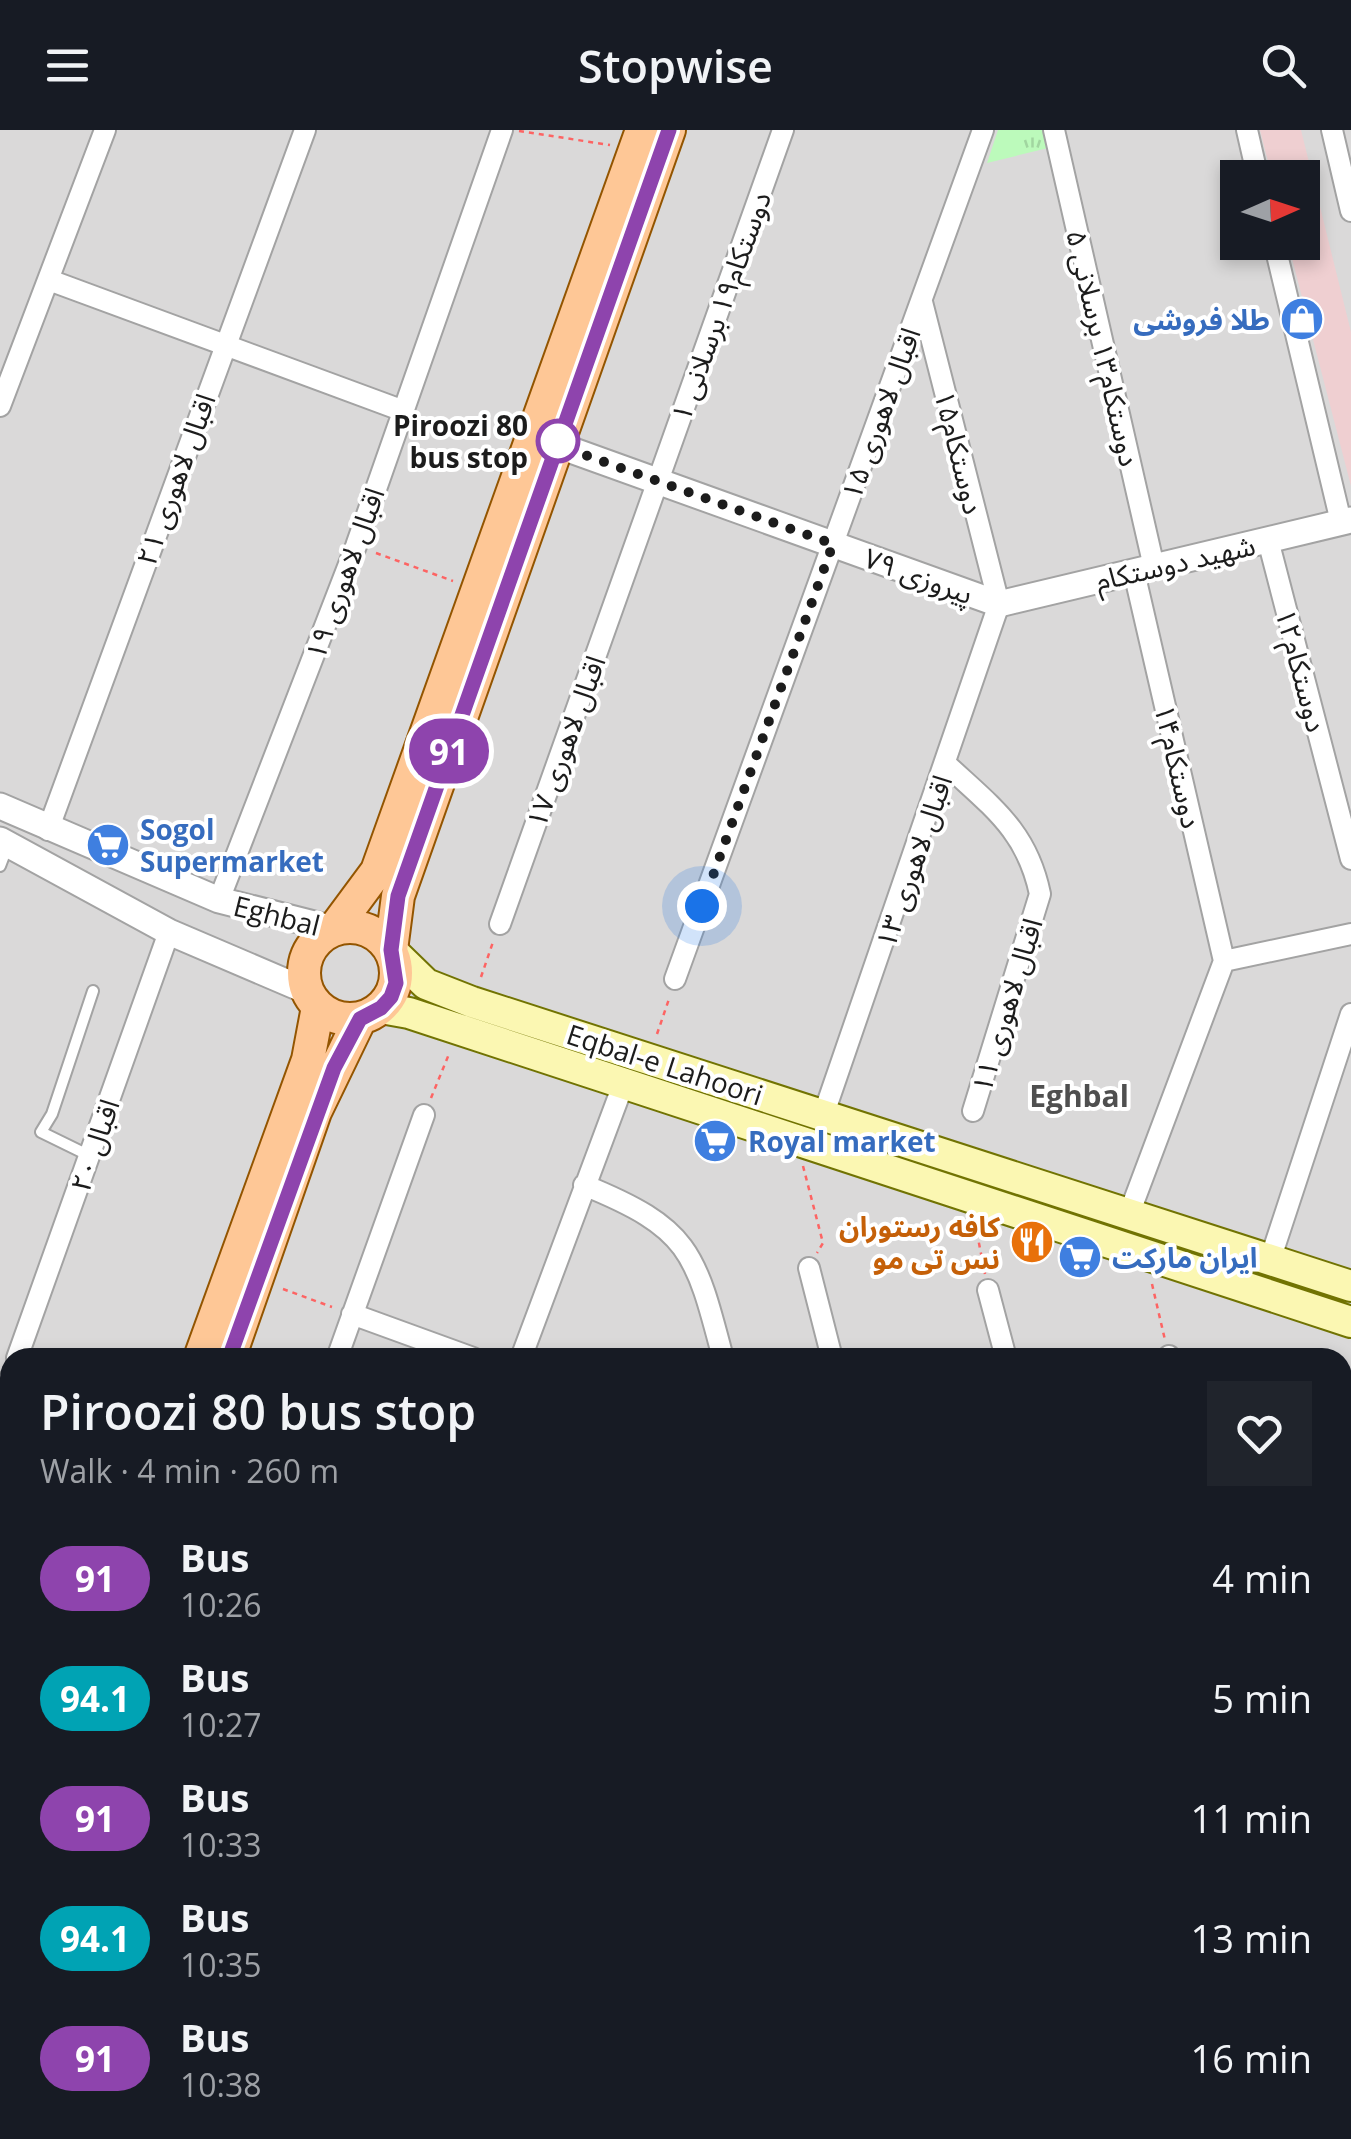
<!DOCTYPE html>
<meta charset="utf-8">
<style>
body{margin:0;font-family:"Open Sans","Noto Sans Arabic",sans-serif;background:#20242c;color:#f1f3f6;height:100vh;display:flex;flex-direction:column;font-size:38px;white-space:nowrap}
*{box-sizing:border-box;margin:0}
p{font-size:32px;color:#9ea1a6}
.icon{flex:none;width:55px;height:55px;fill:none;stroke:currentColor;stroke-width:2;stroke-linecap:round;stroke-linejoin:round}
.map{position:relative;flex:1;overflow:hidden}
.drawer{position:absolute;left:0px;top:1218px;width:1352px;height:792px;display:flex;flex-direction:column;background:#171b24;border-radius:30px 30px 0 0;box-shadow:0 5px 15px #0003}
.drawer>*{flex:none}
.badge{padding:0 20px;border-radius:32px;font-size:35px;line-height:65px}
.needle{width:65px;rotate:87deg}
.controls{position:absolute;left:1220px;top:30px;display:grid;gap:20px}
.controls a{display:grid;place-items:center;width:100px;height:100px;border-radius:0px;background:#171b24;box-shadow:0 5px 15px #0003;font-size:50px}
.you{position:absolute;width:50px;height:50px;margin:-25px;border:8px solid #fff;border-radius:50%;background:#1a73e8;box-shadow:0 0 0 15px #1a73e833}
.map>.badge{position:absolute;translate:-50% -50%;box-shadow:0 0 0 5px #fff}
.round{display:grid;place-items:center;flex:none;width:105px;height:105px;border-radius:0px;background:#20242c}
.head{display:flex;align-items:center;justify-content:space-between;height:170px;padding:0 40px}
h1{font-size:48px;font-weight:600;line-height:75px}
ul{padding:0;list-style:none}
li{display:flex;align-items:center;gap:30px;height:120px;padding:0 40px}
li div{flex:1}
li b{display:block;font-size:38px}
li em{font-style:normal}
li .badge{min-width:110px;font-weight:700;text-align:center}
header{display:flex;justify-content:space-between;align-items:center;height:130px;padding:0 40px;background:#171b24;font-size:45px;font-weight:600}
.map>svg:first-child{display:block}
</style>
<header><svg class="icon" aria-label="menu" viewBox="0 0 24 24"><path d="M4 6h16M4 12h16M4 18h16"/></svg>Stopwise<svg class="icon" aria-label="search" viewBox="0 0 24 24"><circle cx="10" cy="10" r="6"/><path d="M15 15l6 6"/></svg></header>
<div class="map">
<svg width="1351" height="2009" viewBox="0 0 1351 2009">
<defs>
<pattern id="park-tufts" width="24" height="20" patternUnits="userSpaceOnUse" patternTransform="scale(2.5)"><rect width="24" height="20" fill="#bcfabb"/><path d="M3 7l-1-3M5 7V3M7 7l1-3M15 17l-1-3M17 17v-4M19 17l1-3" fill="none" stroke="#a1d6a0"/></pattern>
</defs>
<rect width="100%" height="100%" fill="#eee8e1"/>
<path fill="#dad9d9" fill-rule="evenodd" d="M 0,0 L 1351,0 L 1351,2009 L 0,2009 ZM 1238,48 L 1302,48 L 1302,112 L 1238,112 ZM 10,1228 L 1342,1228 L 1342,2000 L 10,2000 Z"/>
<path fill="#efcfd1" d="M 1260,0 L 1301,0 L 1351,202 L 1351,356 L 1288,113 L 1302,112 L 1302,48 L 1272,47 Z"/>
<path fill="url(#park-tufts)" d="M 998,0 L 1044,0 L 1048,18 L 987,33 Z"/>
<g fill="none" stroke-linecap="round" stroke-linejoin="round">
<g stroke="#a3a3a3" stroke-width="14">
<path id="service" d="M 0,736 L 8,715
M 88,1025 L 41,1002 L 52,984 L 93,861"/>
</g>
<g stroke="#a3a3a3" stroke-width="24">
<path id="minor" d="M 1054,0 L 1154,437
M 1247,0 L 1258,48
M 1332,0 L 1351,81
M 1274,112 L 1341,392
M 49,150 L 401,280
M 0,276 L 105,0
M 1268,410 L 1351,729
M 1134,442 L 1224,831
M 947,635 C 992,677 1027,701 1040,764 L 973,981
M 48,700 L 305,0
M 219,770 L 356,416 L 502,0
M 500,794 L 783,0
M 1224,831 L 1351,804
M 675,849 L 983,0
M 823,986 L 999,474 L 922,172
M 584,1055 C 689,1098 695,1120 723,1228
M 1129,1084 L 1224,831
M 1270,1130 L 1351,884
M 809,1138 L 832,1228
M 988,1160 L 1006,1228
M 352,1184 L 473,1228
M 1169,1226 L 1170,1228
M 17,1228 L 169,802
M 337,1228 L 424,985
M 521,1228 L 623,955
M 0,1276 L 10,1248
M 1342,1396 L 1351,1370
M 1342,1457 L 1351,1460
M 0,1582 L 10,1585
M 1342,1781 L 1351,1783
M 1342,1930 L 1351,1905
M 753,2000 L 781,2009
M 1028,2000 L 1030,2009
M 1200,2000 L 1202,2009
M 214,2009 L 218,2000
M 424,2009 L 427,2000
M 633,2009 L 636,2000
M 1316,2009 L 1319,2000"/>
</g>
<g stroke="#a3a3a3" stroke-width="29">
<path id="tertiary" d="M 557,315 L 999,474 L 1351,390
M 0,676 L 219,770 L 334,799
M 0,710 L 169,802 L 307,861"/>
</g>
<g stroke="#717302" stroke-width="34">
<path id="secondary" d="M 391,820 L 426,854 L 472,872 L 1351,1156
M 381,878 L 409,883 L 1351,1192"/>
</g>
<g stroke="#935500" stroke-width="36">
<path id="primary" d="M304 843a46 46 0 1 1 92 0a46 46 0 1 1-92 0Z
M 334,799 L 377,741 L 642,0
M 391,820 L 398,766 L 669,0
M 200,1228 L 308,930 L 318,877
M 229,1228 L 315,982 L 360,889
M 0,1787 L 10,1759
M 0,1947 L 10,1953
M 39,2000 L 44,2009"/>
</g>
<path stroke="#fd6463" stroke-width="2.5" stroke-dasharray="5 5" stroke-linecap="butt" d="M 519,1 L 610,15
M 376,423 L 453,451
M 481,847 L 493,812
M 657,904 L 669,869
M 431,968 L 449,924
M 803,1036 L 823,1113 L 817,1123
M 975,1093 L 985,1144
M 1152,1154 L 1165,1210
M 283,1159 L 332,1177
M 0,1897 L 10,1899"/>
<use href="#service" stroke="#fff" stroke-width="10"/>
<use href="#minor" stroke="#fff" stroke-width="20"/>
<use href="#tertiary" stroke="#fff" stroke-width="25"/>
<use href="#secondary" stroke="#fbf7b2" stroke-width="30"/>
<use href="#primary" stroke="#fec796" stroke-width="32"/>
</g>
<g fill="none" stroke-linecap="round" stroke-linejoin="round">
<g stroke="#fff" stroke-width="22">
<path id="line" d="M 229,1228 L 334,938 L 360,889 L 381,878 L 391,867 L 396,853 L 391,820 L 398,766 L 669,0"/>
</g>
<use href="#line" stroke="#8e44ad" stroke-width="15"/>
<path stroke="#1c1c1c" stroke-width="10" stroke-dasharray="0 18" d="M 558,311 L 557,315 L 833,414 L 702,776"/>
</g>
<defs>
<g id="shop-disc" transform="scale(2.25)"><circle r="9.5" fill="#3f7fe0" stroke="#fff"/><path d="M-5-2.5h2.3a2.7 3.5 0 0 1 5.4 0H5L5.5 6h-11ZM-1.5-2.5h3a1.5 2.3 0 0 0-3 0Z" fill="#fff"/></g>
<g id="supermarket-disc" transform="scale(2.25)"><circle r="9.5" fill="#3f7fe0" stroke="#fff"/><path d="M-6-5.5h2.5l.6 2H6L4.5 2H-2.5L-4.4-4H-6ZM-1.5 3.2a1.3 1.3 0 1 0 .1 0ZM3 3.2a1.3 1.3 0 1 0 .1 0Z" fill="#fff"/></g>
<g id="restaurant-disc" transform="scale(2.25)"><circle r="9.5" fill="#e8710a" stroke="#fff"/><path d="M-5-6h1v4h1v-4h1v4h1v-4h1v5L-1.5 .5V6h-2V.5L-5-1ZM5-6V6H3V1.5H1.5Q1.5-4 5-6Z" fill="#fff"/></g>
</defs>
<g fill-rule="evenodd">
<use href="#shop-disc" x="1302" y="189"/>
<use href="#supermarket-disc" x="108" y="715"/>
<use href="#supermarket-disc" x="715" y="1011"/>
<use href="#restaurant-disc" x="1032" y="1112"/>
<use href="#supermarket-disc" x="1080" y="1127"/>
</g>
<circle fill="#fff" stroke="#8e44ad" stroke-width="5" cx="558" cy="311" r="20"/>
<g text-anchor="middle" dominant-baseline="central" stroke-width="8" stroke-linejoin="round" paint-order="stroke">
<g font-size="28" fill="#1c1c1c" stroke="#fff">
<text transform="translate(720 176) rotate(-70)">دوستکام۱۹ برسلانی ۱</text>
<text transform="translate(1104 218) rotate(77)">دوستکام۱۳ برسلانی ۵</text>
<text transform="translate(880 283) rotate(-70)">اقبال لاهوری ۱۵</text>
<text transform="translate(960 322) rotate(76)">دوستکام۱۵</text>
<text transform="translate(175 349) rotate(-70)">اقبال لاهوری ۲۱</text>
<text transform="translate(1175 432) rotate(-13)">شهید دوستکام</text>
<text transform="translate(344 443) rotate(-70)">اقبال لاهوری ۱۹</text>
<text transform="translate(919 445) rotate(20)">پیروزی ۷۹</text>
<text transform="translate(1302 540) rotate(75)">دوستکام۱۲</text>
<text transform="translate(565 611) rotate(-70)">اقبال لاهوری ۱۷</text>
<text transform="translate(1179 636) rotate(77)">دوستکام۱۴</text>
<text transform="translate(913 731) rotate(-71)">اقبال لاهوری ۱۳</text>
<text transform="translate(277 785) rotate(14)">Eghbal</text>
<text transform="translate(1006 875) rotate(-73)">اقبال لاهوری ۱۱</text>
<text transform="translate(665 934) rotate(18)">Eqbal-e Lahoori</text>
<text transform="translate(94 1015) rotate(-71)">اقبال ۲۰</text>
</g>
<g font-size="28" font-weight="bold" fill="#366cbe" stroke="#fff" text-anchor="start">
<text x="1270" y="189" text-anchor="end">طلا فروشی</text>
<text x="140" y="699">Sogol<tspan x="140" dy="32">Supermarket</tspan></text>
<text x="748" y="1011">Royal market</text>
<text x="1112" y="1127">ایران مارکت</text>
</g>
<g font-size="28" font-weight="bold" fill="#1c1c1c" stroke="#fff" text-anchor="end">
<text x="528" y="295">Piroozi 80<tspan x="528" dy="32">bus stop</tspan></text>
</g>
<g font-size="28" font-weight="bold" fill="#c56008" stroke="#fff" text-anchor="end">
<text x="1000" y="1096">كافه رستوران<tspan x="1000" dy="32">نس تى مو</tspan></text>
</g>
<g font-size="30" font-weight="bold" fill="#4f4f4f" stroke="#fff">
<text x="1079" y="965">Eghbal</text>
</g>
</g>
</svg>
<div class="controls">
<a><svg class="needle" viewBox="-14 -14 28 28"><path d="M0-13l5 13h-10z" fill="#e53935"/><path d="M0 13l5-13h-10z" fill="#9ea1a6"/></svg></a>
</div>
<div class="you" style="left:702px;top:776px"></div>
<b class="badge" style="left:449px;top:621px;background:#8e44ad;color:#fff">91</b>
<section class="drawer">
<div class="head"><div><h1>Piroozi 80 bus stop</h1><p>Walk · 4 min · 260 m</p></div><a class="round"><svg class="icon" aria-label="heart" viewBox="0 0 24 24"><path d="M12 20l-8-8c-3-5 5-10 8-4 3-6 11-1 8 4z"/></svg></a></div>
<ul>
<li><span class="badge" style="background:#8e44ad;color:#fff">91</span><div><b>Bus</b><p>10:26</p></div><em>4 min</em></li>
<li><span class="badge" style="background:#00a3b4;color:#fff">94.1</span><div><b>Bus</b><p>10:27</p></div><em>5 min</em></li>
<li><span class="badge" style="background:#8e44ad;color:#fff">91</span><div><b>Bus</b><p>10:33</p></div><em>11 min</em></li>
<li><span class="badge" style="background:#00a3b4;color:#fff">94.1</span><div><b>Bus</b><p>10:35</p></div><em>13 min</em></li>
<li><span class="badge" style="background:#8e44ad;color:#fff">91</span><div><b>Bus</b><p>10:38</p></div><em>16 min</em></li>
</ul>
</section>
</div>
